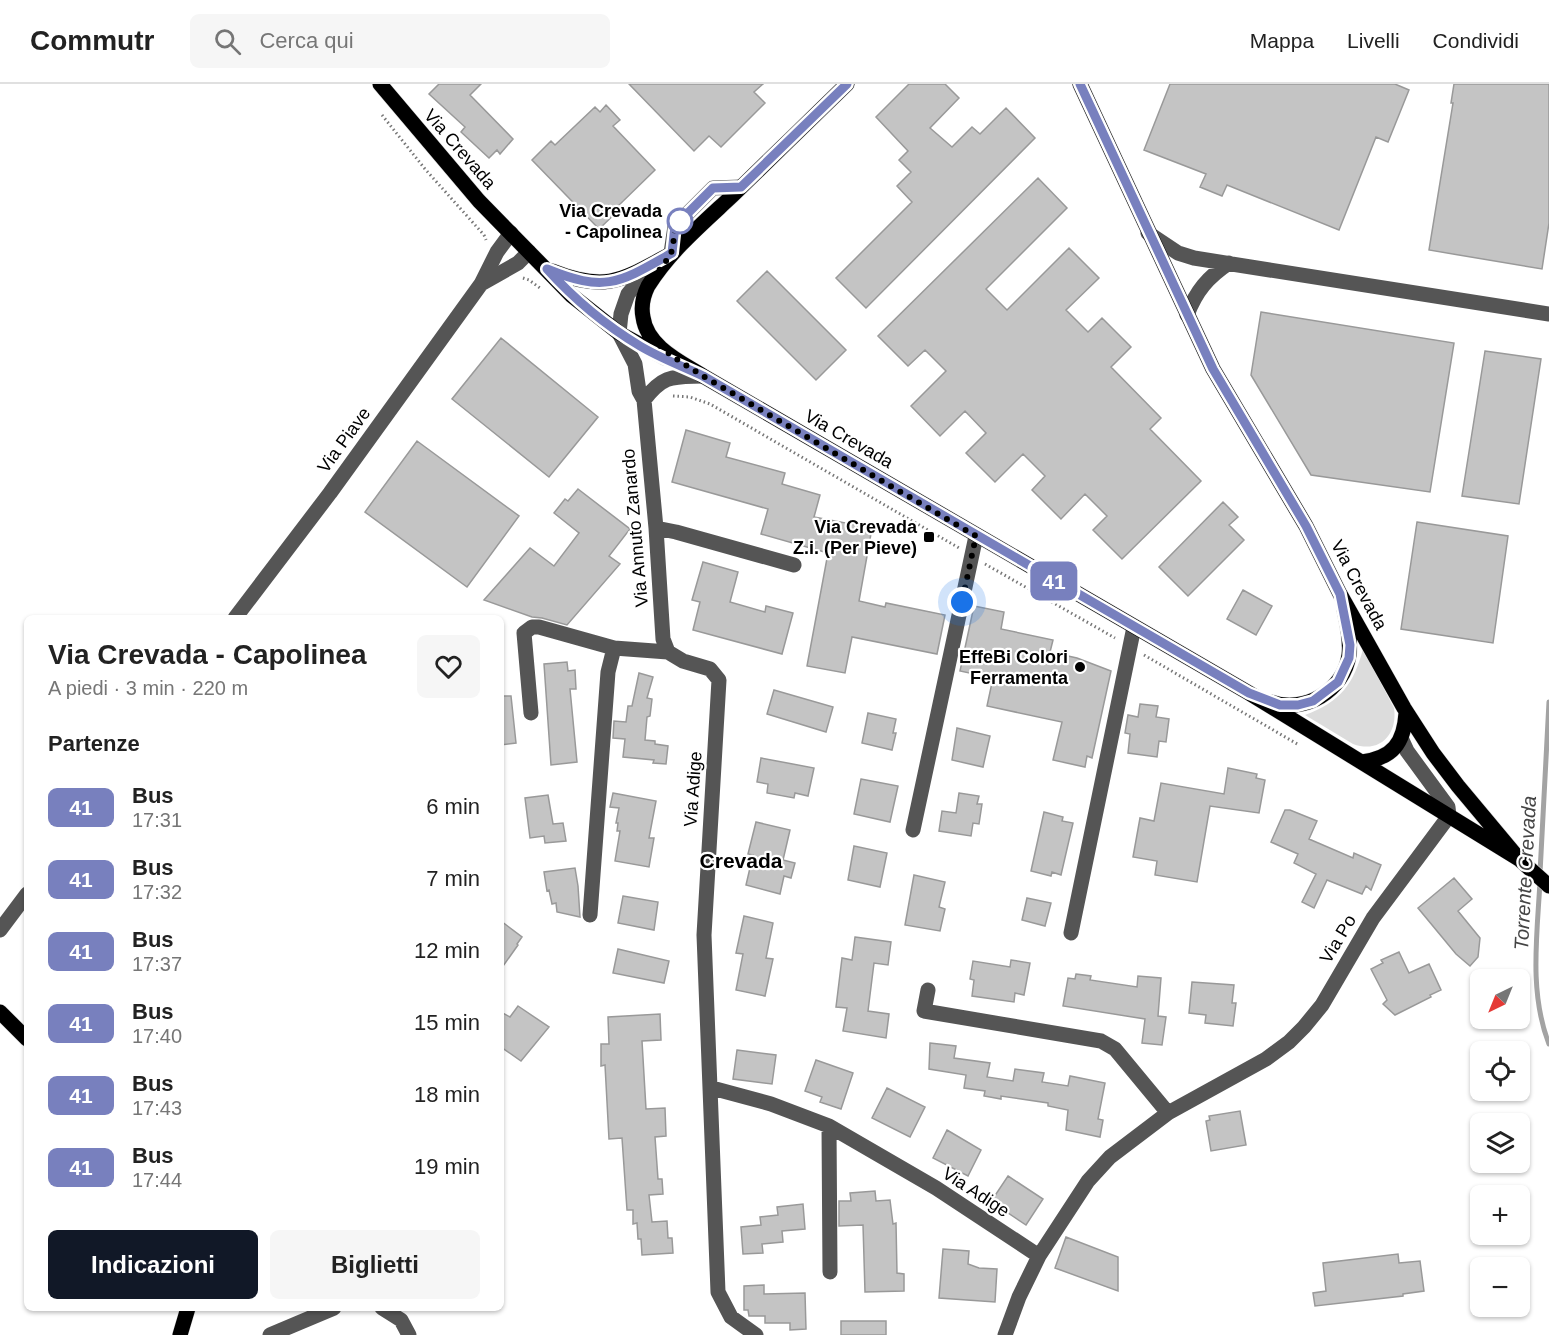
<!DOCTYPE html>
<html lang="it">
<meta charset="utf-8">
<style>
body{margin:0;font-family:Helvetica,sans-serif;background:#f6f6f6;color:#222;height:100vh;display:flex;flex-direction:column;font-size:22px;white-space:nowrap}
*{box-sizing:border-box;margin:0}
p{font-size:20px;color:#767676}
.icon{flex:none;width:33px;height:33px;fill:none;stroke:currentColor;stroke-width:2;stroke-linecap:round;stroke-linejoin:round}
.map{position:relative;flex:1;overflow:hidden}
.panel{position:absolute;left:24px;top:531px;width:480px;height:696px;display:flex;flex-direction:column;background:#fff;border-radius:9px;box-shadow:0 2px 4px #0004}
.panel>*{flex:none}
.badge{padding:0 12px;border-radius:9px;font-size:21px;line-height:39px}
.needle{width:39px;rotate:223deg}
.tools{position:absolute;left:1470px;top:885px;display:grid;gap:12px}
.tools a{display:grid;place-items:center;width:60px;height:60px;border-radius:9px;background:#fff;box-shadow:0 2px 4px #0004;font-size:30px}
.you{position:absolute;width:30px;height:30px;margin:-15px;border:4px solid #fff;border-radius:50%;background:#1a73e8;box-shadow:0 0 0 9px #1a73e833}
.map>.badge{position:absolute;translate:-50% -50%;box-shadow:0 0 0 3px #fff}
h2{padding:0 24px;font-size:22px;line-height:54px}
.round{display:grid;place-items:center;flex:none;width:63px;height:63px;border-radius:9px;background:#f6f6f6}
.summary{display:flex;align-items:center;justify-content:space-between;height:102px;padding:0 24px}
h1{font-size:28px;font-weight:700;line-height:45px}
.action{display:flex;gap:12px;margin-top:auto;padding:12px 24px}
.action a{flex:1;height:69px;border-radius:9px;background:#111827;color:#fff;font-size:24px;font-weight:700;line-height:69px;text-align:center}
.action a+a{background:#f6f6f6;color:#222}
ul{padding:0;list-style:none}
li{display:flex;align-items:center;gap:18px;height:72px;padding:0 24px}
li div{flex:1}
li b{display:block;font-size:22px}
li em{font-style:normal}
li .badge{min-width:66px;font-weight:700;text-align:center}
header{display:flex;align-items:center;gap:36px;box-sizing:border-box;height:84px;padding:0 30px;background:#fff;border-bottom:2px solid #e0e0e0}
header strong{font-size:28px}
nav{display:flex;gap:33px;margin-inline-start:auto;font-size:21px}
.search{width:420px;height:54px;background:#f6f6f6;display:flex;align-items:center;gap:15px;box-sizing:border-box;padding:0 21px;border-radius:9px;color:#767676;font-size:22px}
.map>svg:first-child{display:block}
</style>
<header>
<strong>Commutr</strong>
<div class="search"><svg class="icon" aria-label="search" viewBox="0 0 24 24"><circle cx="10" cy="10" r="6"/><path d="M15 15l6 6"/></svg>Cerca qui</div>
<nav><a>Mappa</a><a>Livelli</a><a>Condividi</a></nav>
</header>
<div class="map">
<svg width="1549" height="1251" viewBox="0 0 1549 1251">
<rect width="100%" height="100%" fill="#fff"/>
<path fill="#dcdcdc" d="M 1363,565 L 1394,624 C 1398,650 1380,670 1353,660 L 1305,631 C 1341,618 1354,599 1363,565 Z"/>
<g fill="none" stroke-linecap="round" stroke-linejoin="round">
<path stroke="#a3a3a3" stroke-width="5" d="M 1540,789 L 1549,618
M 1540,798 C 1537,852 1529,909 1549,960"/>
</g>
<path fill="#c4c4c4" stroke="#999" stroke-width="1.5" d="M 439,0 L 481,0 L 470,11 L 513,55 L 500,70 L 497,66 L 489,74 L 461,48 L 465,43 L 429,10 Z
M 629,0 L 763,0 L 754,8 L 765,19 L 721,63 L 709,52 L 694,67 Z
M 909,0 L 945,0 L 959,14 L 930,44 L 952,63 L 972,43 L 980,50 L 1006,24 L 1035,54 L 866,224 L 836,194 L 912,118 L 897,102 L 911,88 L 899,76 L 908,67 L 876,33 Z
M 1170,0 L 1395,0 L 1409,6 L 1388,58 L 1376,53 L 1339,146 L 1227,101 L 1222,112 L 1200,103 L 1206,90 L 1144,66 Z
M 1454,0 L 1549,0 L 1549,139 L 1542,185 L 1429,166 L 1453,19 L 1451,19 Z
M 606,21 L 620,36 L 613,42 L 655,86 L 616,124 L 618,127 L 599,145 L 532,76 L 551,57 L 555,61 L 595,23 L 600,28 Z
M 1038,94 L 1067,124 L 986,205 L 1007,226 L 1069,164 L 1099,194 L 1066,226 L 1088,248 L 1102,234 L 1131,263 L 1111,283 L 1161,334 L 1150,345 L 1201,397 L 1122,475 L 1093,446 L 1107,432 L 1085,410 L 1061,435 L 1032,406 L 1045,392 L 1023,370 L 995,398 L 966,369 L 986,349 L 965,327 L 940,352 L 911,322 L 946,287 L 925,266 L 908,282 L 878,252 Z
M 767,187 L 846,266 L 816,296 L 737,217 Z
M 1261,228 L 1454,259 L 1430,408 L 1311,391 L 1251,291 Z
M 501,254 L 598,333 L 549,393 L 452,315 Z
M 1485,267 L 1541,275 L 1519,420 L 1462,412 Z
M 686,346 L 730,359 L 726,373 L 785,389 L 782,400 L 820,411 L 814,433 L 872,444 L 859,517 L 885,523 L 886,519 L 945,531 L 937,570 L 852,553 L 845,589 L 807,582 L 828,469 L 761,450 L 768,425 L 672,398 Z
M 417,357 L 519,432 L 467,503 L 365,428 Z
M 578,405 L 630,445 L 609,472 L 620,480 L 567,541 L 542,534 L 532,533 L 484,516 L 530,464 L 554,482 L 579,449 L 554,429 L 565,415 L 568,417 Z
M 1223,418 L 1238,433 L 1229,441 L 1244,456 L 1188,512 L 1159,483 Z
M 1417,438 L 1508,452 L 1493,559 L 1401,545 Z
M 703,478 L 738,488 L 730,518 L 765,528 L 766,522 L 793,529 L 782,570 L 693,546 L 700,518 L 692,516 Z
M 1243,506 L 1272,522 L 1256,551 L 1227,535 Z
M 974,522 L 1004,528 L 1001,545 L 1053,556 L 1050,568 L 1077,574 L 1111,587 L 1092,674 L 1087,672 L 1085,683 L 1053,676 L 1062,638 L 987,622 L 993,594 L 960,587 Z
M 567,578 L 568,587 L 575,586 L 576,605 L 570,605 L 577,678 L 551,681 L 544,580 Z
M 639,589 L 653,593 L 647,614 L 652,615 L 650,632 L 647,633 L 645,656 L 655,657 L 655,660 L 668,662 L 666,680 L 653,679 L 654,676 L 623,673 L 625,655 L 613,654 L 614,637 L 626,638 L 628,622 L 632,622 Z
M 774,606 L 833,623 L 826,648 L 767,630 Z
M 501,612 L 511,612 L 516,659 L 501,661 Z
M 1140,620 L 1158,622 L 1156,633 L 1169,635 L 1166,658 L 1159,657 L 1157,673 L 1128,669 L 1130,650 L 1125,649 L 1128,631 L 1138,633 Z
M 868,629 L 896,635 L 893,649 L 896,649 L 892,666 L 862,659 Z
M 957,644 L 990,652 L 983,683 L 952,676 Z
M 761,674 L 814,684 L 808,712 L 795,709 L 794,714 L 767,709 L 768,700 L 757,698 Z
M 1228,684 L 1257,690 L 1256,694 L 1265,696 L 1259,729 L 1210,722 L 1197,798 L 1155,791 L 1157,777 L 1133,773 L 1140,734 L 1154,737 L 1161,699 L 1224,710 Z
M 861,695 L 898,702 L 890,738 L 854,730 Z
M 613,709 L 656,717 L 649,754 L 654,754 L 649,783 L 615,777 L 620,747 L 617,747 L 618,739 L 616,739 L 619,724 L 610,723 Z
M 959,709 L 979,712 L 977,720 L 982,720 L 979,740 L 973,739 L 971,752 L 939,747 L 942,727 L 956,729 Z
M 548,711 L 553,740 L 563,739 L 566,757 L 545,759 L 544,752 L 530,754 L 525,714 Z
M 1285,726 L 1290,726 L 1317,737 L 1309,755 L 1353,774 L 1354,769 L 1381,781 L 1371,806 L 1366,802 L 1362,810 L 1327,796 L 1314,824 L 1302,818 L 1316,790 L 1294,779 L 1298,770 L 1271,758 Z
M 1044,728 L 1063,733 L 1062,737 L 1073,739 L 1061,791 L 1052,788 L 1051,792 L 1031,787 Z
M 756,738 L 790,746 L 783,776 L 795,779 L 791,794 L 784,792 L 780,810 L 746,801 L 753,771 L 748,770 Z
M 854,762 L 887,769 L 880,803 L 848,796 Z
M 575,784 L 578,802 L 580,833 L 557,828 L 556,819 L 552,820 L 549,806 L 547,807 L 544,788 Z
M 914,791 L 945,798 L 939,823 L 945,825 L 940,847 L 905,841 Z
M 1454,794 L 1472,815 L 1458,827 L 1480,854 L 1478,873 L 1470,882 L 1456,870 L 1418,824 Z
M 623,812 L 658,818 L 654,846 L 618,839 Z
M 1027,814 L 1051,819 L 1045,842 L 1022,836 Z
M 744,832 L 773,839 L 766,874 L 773,875 L 765,912 L 736,906 L 743,870 L 736,869 Z
M 501,837 L 522,853 L 517,860 L 518,861 L 501,885 Z
M 855,853 L 891,858 L 888,881 L 874,879 L 868,927 L 889,930 L 886,954 L 843,947 L 847,924 L 836,923 L 842,874 L 852,876 Z
M 618,865 L 669,877 L 664,899 L 613,889 Z
M 1399,868 L 1409,889 L 1429,880 L 1441,906 L 1430,911 L 1431,913 L 1395,931 L 1383,920 L 1387,916 L 1371,885 L 1383,879 L 1381,876 Z
M 1011,876 L 1030,879 L 1024,911 L 1015,909 L 1014,918 L 972,912 L 974,896 L 970,895 L 973,877 L 1010,883 Z
M 1076,890 L 1091,892 L 1090,896 L 1137,903 L 1138,892 L 1161,894 L 1158,932 L 1166,933 L 1162,961 L 1142,959 L 1145,935 L 1063,922 L 1068,894 L 1075,895 Z
M 1192,898 L 1234,901 L 1232,919 L 1236,919 L 1233,942 L 1205,939 L 1206,931 L 1189,929 Z
M 518,922 L 549,943 L 521,977 L 501,963 L 501,928 L 510,933 Z
M 660,930 L 661,956 L 642,957 L 646,1025 L 665,1024 L 666,1052 L 655,1053 L 658,1095 L 662,1095 L 663,1110 L 649,1111 L 652,1138 L 667,1137 L 668,1154 L 672,1154 L 673,1169 L 642,1171 L 641,1155 L 638,1155 L 637,1139 L 633,1140 L 633,1126 L 627,1126 L 622,1054 L 609,1055 L 605,981 L 601,982 L 601,960 L 609,960 L 608,933 Z
M 930,959 L 956,962 L 954,974 L 990,979 L 987,993 L 1013,997 L 1015,985 L 1044,989 L 1042,998 L 1068,1002 L 1070,992 L 1105,999 L 1098,1035 L 1103,1036 L 1100,1053 L 1066,1046 L 1068,1026 L 1048,1022 L 1048,1019 L 1001,1012 L 1001,1015 L 984,1012 L 985,1007 L 964,1004 L 966,991 L 929,985 Z
M 737,966 L 776,971 L 772,1000 L 733,995 Z
M 816,976 L 853,989 L 841,1025 L 820,1018 L 822,1013 L 805,1007 Z
M 887,1004 L 925,1023 L 910,1053 L 872,1034 Z
M 1240,1027 L 1246,1061 L 1211,1067 L 1206,1037 L 1210,1036 L 1209,1032 Z
M 947,1046 L 981,1066 L 968,1092 L 933,1074 Z
M 1008,1092 L 1043,1115 L 1026,1141 L 999,1123 L 1001,1121 L 992,1116 Z
M 875,1107 L 876,1117 L 890,1116 L 893,1140 L 896,1139 L 897,1189 L 904,1190 L 904,1207 L 865,1208 L 863,1141 L 839,1142 L 839,1117 L 851,1117 L 850,1109 Z
M 803,1120 L 805,1145 L 782,1147 L 783,1158 L 762,1160 L 763,1169 L 743,1170 L 741,1143 L 761,1141 L 760,1133 L 778,1131 L 777,1123 Z
M 1066,1153 L 1118,1173 L 1118,1207 L 1055,1184 Z
M 943,1165 L 969,1167 L 968,1180 L 979,1184 L 997,1185 L 995,1218 L 939,1214 Z
M 1398,1170 L 1399,1179 L 1420,1177 L 1424,1207 L 1403,1210 L 1403,1212 L 1315,1222 L 1313,1209 L 1326,1207 L 1323,1179 Z
M 764,1201 L 764,1210 L 805,1209 L 806,1245 L 790,1246 L 790,1239 L 765,1239 L 765,1232 L 749,1232 L 748,1226 L 744,1226 L 744,1202 Z
M 841,1237 L 886,1237 L 886,1251 L 841,1251 Z"/>
<g fill="none" stroke-linecap="round" stroke-linejoin="round">
<g stroke="#dbdbdb" stroke-width="16">
<path id="major" d="M 380,0 L 479,117 L 571,211 L 619,249 L 665,274
M 847,0 C 809,37 770,75 732,112 C 702,140 670,167 648,202 C 643,212 641,223 643,233 C 647,263 681,278 703,292 L 1249,609 L 1519,775
M 1080,0 L 1213,285 L 1306,442 L 1340,510 L 1404,624 L 1433,669 L 1458,702 L 1519,775 L 1549,802
M 552,187 C 605,208 621,197 667,172
M 1271,618 C 1304,630 1344,607 1349,571 C 1351,556 1347,540 1344,525
M 1362,678 C 1393,674 1404,659 1406,629
M 0,928 L 27,955
M 180,1251 L 188,1224"/>
</g>
<path stroke="#777" stroke-width="3" stroke-dasharray="1.5 3" stroke-linecap="butt" d="M 382,31 L 425,85 L 484,151 L 486,156
M 523,194 L 529,196 L 540,204
M 673,312 L 690,313 L 710,320 L 959,464
M 985,480 L 1115,554
M 1144,571 L 1299,661"/>
<path stroke="#555" stroke-width="15" d="M 1148,149 L 1178,169 L 1194,174 L 1549,230
M 481,200 L 518,179 L 529,168
M 1187,231 C 1196,207 1208,193 1229,179
M 644,316 C 664,290 673,293 703,292
M 656,444 L 676,448 L 794,481
M 235,534 L 330,409 L 481,200 L 497,168 L 511,149
M 668,568 L 663,555 L 656,444 L 644,316 L 639,307 L 635,280 L 619,249 L 621,230 L 628,210 L 638,198 L 671,169 L 675,142 L 713,104 L 741,103
M 531,629 L 524,549 L 532,543 L 539,543 L 614,564
M 913,746 L 976,452
M 590,831 L 608,588 L 614,564 L 668,568 L 683,577 L 710,585 L 719,596 L 704,851 L 718,1208 L 731,1233 L 756,1251
M 0,846 L 27,810
M 1071,849 L 1134,543
M 928,906 L 924,927 L 1101,957 L 1115,965 L 1168,1029
M 712,1004 L 771,1020 L 829,1042 L 936,1104 L 1039,1172
M 829,1042 L 830,1188
M 382,1224 L 401,1236 L 409,1251
M 270,1251 L 334,1224
M 1005,1251 L 1019,1213 L 1039,1172 L 1088,1097 L 1110,1073 L 1168,1029 L 1266,975 L 1289,958 L 1304,943 L 1322,921 L 1373,834 L 1449,732 L 1448,723 L 1407,667 L 1401,654"/>
<use href="#major" stroke="#000" stroke-width="15"/>
</g>
<g fill="none" stroke-linecap="round" stroke-linejoin="round">
<g stroke="#fff" stroke-width="14">
<path id="line" d="M 847,0 L 741,103 L 713,104 L 675,142 L 672,169 C 619,199 606,209 547,185 C 574,215 605,241 640,262 C 660,274 682,282 703,292 L 1249,609 L 1280,621 L 1298,621 L 1313,617 L 1338,598 L 1349,574 L 1350,561 L 1340,510 L 1306,442 L 1213,285 L 1080,0"/>
</g>
<use href="#line" stroke="#7880be" stroke-width="9"/>
<path stroke="#000" stroke-width="6" stroke-dasharray="0 10.8" d="M 680,137 C 671,146 676,160 670,171 C 663,183 652,193 647,206 C 627,249 673,273 703,292 L 976,452 L 962,518"/>
</g>
<circle fill="#fff" stroke="#7880be" stroke-width="3" cx="680" cy="137" r="12"/>
<g fill="#000" stroke="#fff" stroke-width="2">
<rect x="923" y="447" width="12" height="12" rx="3"/>
<circle cx="1080" cy="583" r="6"/>
</g>
<g text-anchor="middle" dominant-baseline="central" stroke-width="4.5" stroke-linejoin="round" paint-order="stroke">
<g font-size="18" fill="#000" stroke="#fff">
<text transform="translate(460 65) rotate(49)">Via Crevada</text>
<text transform="translate(849 355) rotate(30)">Via Crevada</text>
<text transform="translate(344 356) rotate(-54)">Via Piave</text>
<text transform="translate(635 444) rotate(-95)">Via Annuto Zanardo</text>
<text transform="translate(1359 501) rotate(62)">Via Crevada</text>
<text transform="translate(693 705) rotate(-86)">Via Adige</text>
<text transform="translate(1338 855) rotate(-59)">Via Po</text>
<text transform="translate(976 1108) rotate(33)">Via Adige</text>
</g>
<g font-size="18" font-weight="bold" fill="#000" stroke="#fff" text-anchor="end">
<text x="662" y="127">Via Crevada<tspan x="662" dy="21">- Capolinea</tspan></text>
</g>
<g font-size="18" font-weight="bold" fill="#000" stroke="#fff" text-anchor="end">
<text x="917" y="443">Via Crevada<tspan x="917" dy="21">Z.i. (Per Pieve)</tspan></text>
<text x="1068" y="573">EffeBi Colori<tspan x="1068" dy="21">Ferramenta</tspan></text>
</g>
<g font-size="20" font-style="italic" fill="#444" stroke="#fff">
<text transform="translate(1525 789) rotate(-87)">Torrente Crevada</text>
</g>
<g font-size="21" font-weight="bold" fill="#000" stroke="#fff">
<text x="741" y="776">Crevada</text>
</g>
</g>
</svg>
<div class="tools">
<a><svg class="needle" viewBox="-14 -14 28 28"><path d="M0-13l5 13h-10z" fill="#e53935"/><path d="M0 13l5-13h-10z" fill="#767676"/></svg></a>
<a><svg class="icon" aria-label="locate" viewBox="0 0 24 24"><circle cx="12" cy="12" r="6"/><path d="M12 2v4M12 18v4M2 12h4M18 12h4"/></svg></a>
<a><svg class="icon" aria-label="layers" viewBox="0 0 24 24"><path d="M12 4l9 5-9 5-9-5zM3 14l9 5 9-5"/></svg></a>
<a>+</a>
<a>−</a>
</div>
<div class="you" style="left:962px;top:518px"></div>
<b class="badge" style="left:1054px;top:497px;background:#7880be;color:#fff">41</b>
<section class="panel">
<div class="summary"><div><h1>Via Crevada - Capolinea</h1><p>A piedi · 3 min · 220 m</p></div><a class="round"><svg class="icon" aria-label="heart" viewBox="0 0 24 24"><path d="M12 20l-8-8c-3-5 5-10 8-4 3-6 11-1 8 4z"/></svg></a></div>
<h2>Partenze</h2>
<ul>
<li><span class="badge" style="background:#7880be;color:#fff">41</span><div><b>Bus</b><p>17:31</p></div><em>6 min</em></li>
<li><span class="badge" style="background:#7880be;color:#fff">41</span><div><b>Bus</b><p>17:32</p></div><em>7 min</em></li>
<li><span class="badge" style="background:#7880be;color:#fff">41</span><div><b>Bus</b><p>17:37</p></div><em>12 min</em></li>
<li><span class="badge" style="background:#7880be;color:#fff">41</span><div><b>Bus</b><p>17:40</p></div><em>15 min</em></li>
<li><span class="badge" style="background:#7880be;color:#fff">41</span><div><b>Bus</b><p>17:43</p></div><em>18 min</em></li>
<li><span class="badge" style="background:#7880be;color:#fff">41</span><div><b>Bus</b><p>17:44</p></div><em>19 min</em></li>
</ul>
<div class="action"><a>Indicazioni</a><a>Biglietti</a></div>
</section>
</div>
